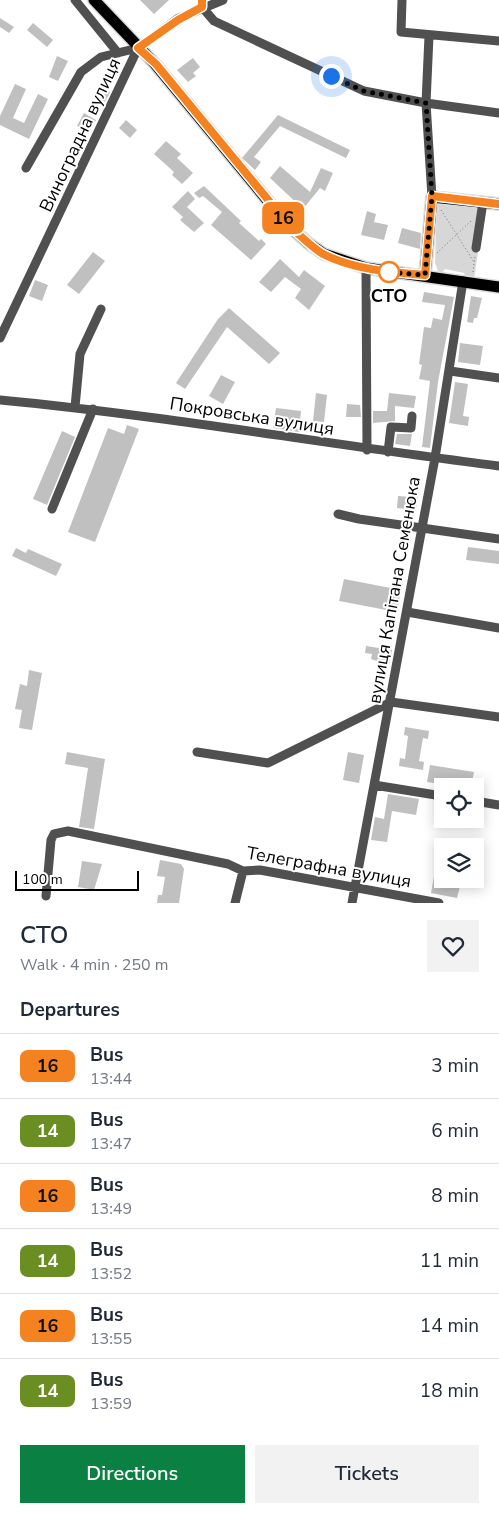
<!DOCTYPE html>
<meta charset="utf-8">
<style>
body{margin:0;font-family:"Nunito Sans",sans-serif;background:#f2f2f3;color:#1f2937;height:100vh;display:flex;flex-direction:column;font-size:19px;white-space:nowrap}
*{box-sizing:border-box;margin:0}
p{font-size:16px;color:#747a83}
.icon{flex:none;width:28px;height:28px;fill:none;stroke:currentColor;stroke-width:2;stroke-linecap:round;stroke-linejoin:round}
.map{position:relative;height:903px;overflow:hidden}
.drawer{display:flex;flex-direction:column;background:#fff;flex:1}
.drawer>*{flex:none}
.badge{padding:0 10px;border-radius:8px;font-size:18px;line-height:32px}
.buttons{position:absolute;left:434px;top:778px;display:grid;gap:10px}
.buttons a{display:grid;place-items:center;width:50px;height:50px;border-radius:0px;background:#fff;box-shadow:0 2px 12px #0003;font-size:25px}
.scale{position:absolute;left:15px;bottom:12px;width:124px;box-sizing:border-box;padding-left:5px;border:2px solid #000;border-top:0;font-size:14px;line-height:18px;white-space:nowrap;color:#000;-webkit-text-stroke:4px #fff;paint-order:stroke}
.you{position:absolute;width:25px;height:25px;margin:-12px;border:4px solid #fff;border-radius:50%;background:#1a73e8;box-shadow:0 0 0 8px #1a73e833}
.map>.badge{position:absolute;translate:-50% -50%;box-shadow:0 0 0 2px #fff}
h2{padding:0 20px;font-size:19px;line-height:45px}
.round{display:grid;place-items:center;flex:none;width:52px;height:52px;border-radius:0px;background:#f2f2f3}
.headline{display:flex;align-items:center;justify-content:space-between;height:85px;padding:0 20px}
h1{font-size:24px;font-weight:600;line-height:38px}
.action{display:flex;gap:10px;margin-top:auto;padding:10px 20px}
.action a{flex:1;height:58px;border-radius:0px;background:#0b8043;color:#fff;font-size:20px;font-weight:600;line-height:58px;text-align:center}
.action a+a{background:#f2f2f3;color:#1f2937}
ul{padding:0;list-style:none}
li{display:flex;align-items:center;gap:15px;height:65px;padding:0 20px;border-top:1px solid #e0e1e3}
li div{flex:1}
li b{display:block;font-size:19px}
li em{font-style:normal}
li .badge{min-width:55px;font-weight:700;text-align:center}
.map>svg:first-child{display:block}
</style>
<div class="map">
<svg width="499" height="903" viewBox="0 0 499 903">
<rect width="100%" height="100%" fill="#fff"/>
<path fill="#d7d7d7" d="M 437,202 L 485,207 L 474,279 L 466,277 L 464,273 L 445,269 L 442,273 L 438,271 L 435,263 Z"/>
<path fill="#c0c0c0" d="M 140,0 L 169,0 L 154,14 Z
M 0,18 L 14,27 L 9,33 L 0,27 Z
M 33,23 L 53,40 L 47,47 L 27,30 Z
M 57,56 L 68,61 L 58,81 L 49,77 Z
M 193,58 L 200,67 L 193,73 L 196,76 L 188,82 L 177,70 Z
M 15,84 L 26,89 L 13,118 L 24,123 L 38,94 L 48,99 L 29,139 L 0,125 L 0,116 Z
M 99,86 L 110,92 L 105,102 L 94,96 Z
M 84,113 L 96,120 L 89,132 L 77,126 Z
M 278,115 L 350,150 L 346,158 L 280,126 L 254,157 L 261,162 L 255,170 L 242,158 Z
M 126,120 L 137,130 L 130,138 L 119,128 Z
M 166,141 L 181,154 L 177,158 L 193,173 L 182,184 L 172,175 L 174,172 L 154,154 Z
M 280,166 L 310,192 L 321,168 L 333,173 L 325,191 L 320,188 L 303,209 L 270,178 Z
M 204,186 L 241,221 L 239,223 L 259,241 L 261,239 L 266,244 L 251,260 L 211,225 L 222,212 L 203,196 L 199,198 L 194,193 Z
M 188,191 L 195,199 L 187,207 L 204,223 L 194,232 L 180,220 L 183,217 L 172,207 Z
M 367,211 L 376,214 L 374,222 L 388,225 L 384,240 L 361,235 Z
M 402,228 L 421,233 L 420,249 L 398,243 Z
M 93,252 L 105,261 L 79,294 L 67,285 Z
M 280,259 L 299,277 L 304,270 L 325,286 L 309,310 L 295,298 L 301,289 L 285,277 L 271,292 L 259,282 Z
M 35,280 L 48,285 L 42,301 L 29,296 Z
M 424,292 L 454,297 L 438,382 L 430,448 L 422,447 L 430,381 L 419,379 L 422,365 L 419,364 L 424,327 L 431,328 L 433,318 L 442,320 L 445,305 L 422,302 Z
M 471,296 L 482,298 L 477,318 L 474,318 L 473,323 L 467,322 Z
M 229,308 L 280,353 L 269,364 L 227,327 L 185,389 L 176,383 L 218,319 Z
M 460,343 L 483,346 L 480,365 L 458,362 Z
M 221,375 L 235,382 L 223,404 L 209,396 Z
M 455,382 L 468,384 L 463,416 L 469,417 L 468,426 L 449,423 Z
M 316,393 L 327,395 L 324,422 L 313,421 Z
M 389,393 L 416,396 L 414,408 L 395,406 L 395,421 L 373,423 L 373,411 L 387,411 Z
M 187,403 L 196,404 L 195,411 L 186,410 Z
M 347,404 L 360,405 L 361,417 L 346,417 Z
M 276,408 L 301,411 L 299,432 L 273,428 Z
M 127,425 L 139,429 L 95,542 L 68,532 L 108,428 L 124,434 Z
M 62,431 L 75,437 L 47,505 L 33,499 Z
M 397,434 L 412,434 L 410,446 L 395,444 Z
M 410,493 L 418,495 L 416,510 L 397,508 L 398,496 L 410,497 Z
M 468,547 L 499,551 L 499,564 L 466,560 Z
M 16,548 L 26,553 L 28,549 L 62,564 L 56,576 L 12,556 Z
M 344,579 L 401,590 L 397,612 L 339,601 Z
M 366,646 L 392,650 L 389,665 L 371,659 L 372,654 L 365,653 Z
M 29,670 L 42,673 L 32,730 L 19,728 L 22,710 L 15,709 L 20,684 L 27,686 Z
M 405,727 L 429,731 L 428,739 L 423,738 L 419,761 L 424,762 L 423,770 L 399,766 L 400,758 L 405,759 L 408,736 L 404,735 Z
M 67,752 L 105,759 L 94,829 L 79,827 L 88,768 L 65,764 Z
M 348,752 L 364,755 L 359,783 L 343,780 Z
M 430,765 L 474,772 L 471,786 L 452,786 L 427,782 Z
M 388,794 L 419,799 L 416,815 L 392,811 L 387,842 L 371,840 L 375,817 L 384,819 Z
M 160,860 L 181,864 L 184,869 L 179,903 L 157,903 L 158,895 L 162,895 L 165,877 L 157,876 Z
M 82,861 L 102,864 L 94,890 L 78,887 Z
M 435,871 L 442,873 L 442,879 L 457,879 L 456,881 L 461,882 L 457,898 L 431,893 Z"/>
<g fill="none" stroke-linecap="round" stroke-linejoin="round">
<g stroke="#dbdbdb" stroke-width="14">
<path id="major" d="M 94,0 L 155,64 L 287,224 L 308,243 L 324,254 L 366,268 L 499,287
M 425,275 L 432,197 L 499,204"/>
</g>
<path stroke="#727272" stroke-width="1" stroke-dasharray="1 2.5" stroke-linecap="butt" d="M 441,210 L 474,262
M 437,253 L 471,221
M 473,272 L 475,256"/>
<path stroke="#505050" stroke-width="9" d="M 75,0 L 118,53
M 402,0 L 401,32 L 499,41
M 202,7 L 214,21 L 364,91 L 426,103 L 499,113
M 429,36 L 426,103 L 432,197
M 26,168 L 81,72 L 101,57 L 138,48 L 177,19 L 223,0
M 476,248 L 483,202
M 366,268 L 367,450
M 0,338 L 138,48
M 450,371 L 499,378
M 0,400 C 167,416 333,445 499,466
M 75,407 L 80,354 L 101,309
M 388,452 L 391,427 L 411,428 L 412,416
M 52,509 L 93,409
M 338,514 L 359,519 L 499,539
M 407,612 L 499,628
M 197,752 L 268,763 L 391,702 L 499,717
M 374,785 L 442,796
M 475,801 L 499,805
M 46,896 L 51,840 L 54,834 L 68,831 L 228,864 L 243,871 L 260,870 L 439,903
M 235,903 L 243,871
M 352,903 L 435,458 L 463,281"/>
<use href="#major" stroke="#000" stroke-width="11"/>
</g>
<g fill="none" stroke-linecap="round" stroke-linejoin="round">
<g stroke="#fff" stroke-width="11">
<path id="line" d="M 202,0 L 202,7 L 178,20 L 138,48 L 156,64 L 288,224 C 299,235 310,246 323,254 C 354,270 392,272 425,275 L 432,196 L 499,204"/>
</g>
<use href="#line" stroke="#f58220" stroke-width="8"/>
<path stroke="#000" stroke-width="5" stroke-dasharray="0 9" d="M 331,76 L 364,91 L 426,103 L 432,196 L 425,275 L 387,272 L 389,272"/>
</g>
<circle fill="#fff" stroke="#f58220" stroke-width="2.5" cx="389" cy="272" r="10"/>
<g text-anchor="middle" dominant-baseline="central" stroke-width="4" stroke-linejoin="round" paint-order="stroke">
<g font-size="18" fill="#000" stroke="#fff">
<text transform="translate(80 135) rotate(-65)">Виноградна вулиця</text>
<text transform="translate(252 416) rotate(9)">Покровська вулиця</text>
<text transform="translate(394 590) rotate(-80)">вулиця Капітана Семенюка</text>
<text transform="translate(329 867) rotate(10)">Телеграфна вулиця</text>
</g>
<g font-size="18" font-weight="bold" fill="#000" stroke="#fff">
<text x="389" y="296">СТО</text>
</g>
</g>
</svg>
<div class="buttons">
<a><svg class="icon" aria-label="locate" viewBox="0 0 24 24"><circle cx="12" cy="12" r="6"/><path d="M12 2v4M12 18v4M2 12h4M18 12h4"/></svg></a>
<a><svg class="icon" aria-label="layers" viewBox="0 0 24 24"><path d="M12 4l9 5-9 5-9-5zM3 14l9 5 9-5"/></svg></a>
</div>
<div class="scale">100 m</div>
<div class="you" style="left:331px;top:76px"></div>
<b class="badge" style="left:283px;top:218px;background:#f58220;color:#111">16</b>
</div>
<section class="drawer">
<div class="headline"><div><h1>СТО</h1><p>Walk · 4 min · 250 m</p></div><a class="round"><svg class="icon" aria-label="heart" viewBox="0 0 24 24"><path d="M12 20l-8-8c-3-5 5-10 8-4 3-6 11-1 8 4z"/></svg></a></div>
<h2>Departures</h2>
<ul>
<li><span class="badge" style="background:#f58220;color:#111">16</span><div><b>Bus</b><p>13:44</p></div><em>3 min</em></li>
<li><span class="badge" style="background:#6b8e23;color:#fff">14</span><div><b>Bus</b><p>13:47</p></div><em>6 min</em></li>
<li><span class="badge" style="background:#f58220;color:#111">16</span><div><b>Bus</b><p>13:49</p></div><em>8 min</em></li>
<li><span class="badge" style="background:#6b8e23;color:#fff">14</span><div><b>Bus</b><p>13:52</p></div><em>11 min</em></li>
<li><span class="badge" style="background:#f58220;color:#111">16</span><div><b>Bus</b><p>13:55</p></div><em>14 min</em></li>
<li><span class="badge" style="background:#6b8e23;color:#fff">14</span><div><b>Bus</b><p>13:59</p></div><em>18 min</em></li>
</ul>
<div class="action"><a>Directions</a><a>Tickets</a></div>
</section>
